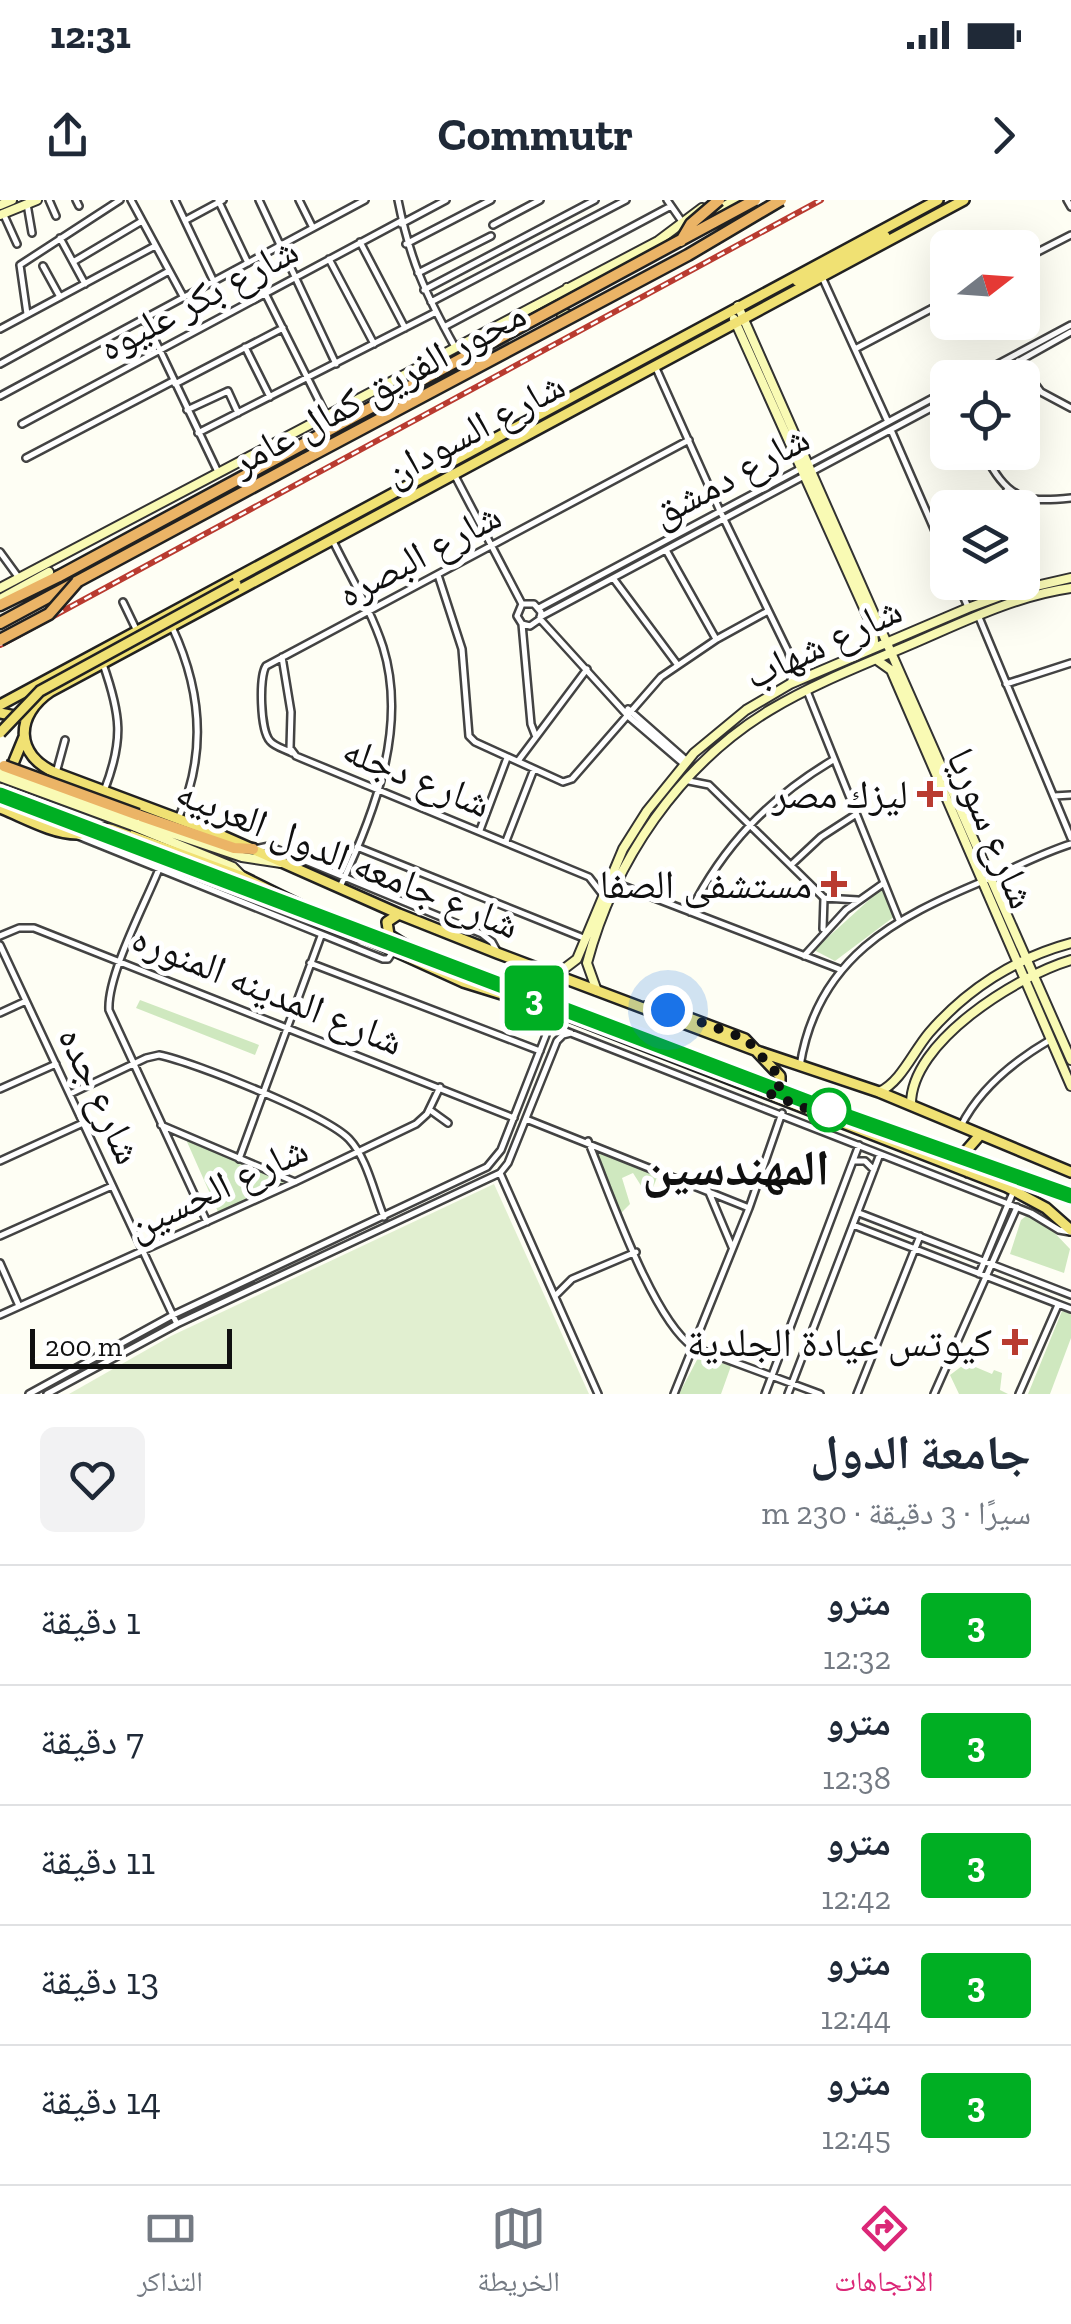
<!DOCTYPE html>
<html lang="ar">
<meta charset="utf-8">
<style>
body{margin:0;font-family:"Zilla Slab","Noto Naskh Arabic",serif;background:#f2f2f3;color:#1f2937;direction:rtl;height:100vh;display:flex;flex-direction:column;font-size:38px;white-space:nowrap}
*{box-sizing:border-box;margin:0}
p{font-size:32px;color:#747a83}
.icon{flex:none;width:55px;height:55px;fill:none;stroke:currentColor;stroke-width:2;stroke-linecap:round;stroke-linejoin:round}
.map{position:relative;height:1194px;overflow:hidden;direction:ltr}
.drawer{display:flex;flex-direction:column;background:#fff;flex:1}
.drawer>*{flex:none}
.badge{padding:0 20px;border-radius:8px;font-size:35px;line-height:65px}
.needle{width:65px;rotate:73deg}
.controls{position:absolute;left:930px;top:30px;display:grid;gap:20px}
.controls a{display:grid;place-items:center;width:110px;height:110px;border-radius:15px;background:#fff;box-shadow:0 10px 40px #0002;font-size:50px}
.scale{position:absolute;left:30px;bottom:25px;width:202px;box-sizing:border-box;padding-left:10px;border:5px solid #101010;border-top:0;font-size:28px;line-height:35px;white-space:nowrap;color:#101010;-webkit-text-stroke:8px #fff;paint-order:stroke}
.you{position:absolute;width:50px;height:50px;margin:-25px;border:8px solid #fff;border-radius:50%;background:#1a73e8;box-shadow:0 0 0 15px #1a73e833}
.map>.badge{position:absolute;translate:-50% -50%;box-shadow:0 0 0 5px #fff}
.round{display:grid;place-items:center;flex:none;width:105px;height:105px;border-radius:15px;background:#f2f2f3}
.overview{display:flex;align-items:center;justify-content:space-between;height:170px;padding:0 40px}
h1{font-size:48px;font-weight:700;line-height:75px}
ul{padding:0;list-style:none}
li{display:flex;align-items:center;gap:30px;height:120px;padding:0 40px;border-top:2px solid #e0e1e3}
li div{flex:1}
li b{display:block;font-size:38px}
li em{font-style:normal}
li .badge{min-width:110px;font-weight:700;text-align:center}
.status{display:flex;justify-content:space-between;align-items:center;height:70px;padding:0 50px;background:#fff;direction:ltr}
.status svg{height:28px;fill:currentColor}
header{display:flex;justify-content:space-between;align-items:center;height:130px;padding:0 40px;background:#fff;font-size:45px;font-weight:700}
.tab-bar{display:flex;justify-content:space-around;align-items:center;height:140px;border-top:2px solid #e0e1e3;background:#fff;font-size:28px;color:#747a83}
.tab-bar a{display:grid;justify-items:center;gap:5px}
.tab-bar .current{color:#db2777}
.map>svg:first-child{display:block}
</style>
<div class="status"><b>12:31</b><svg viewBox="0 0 49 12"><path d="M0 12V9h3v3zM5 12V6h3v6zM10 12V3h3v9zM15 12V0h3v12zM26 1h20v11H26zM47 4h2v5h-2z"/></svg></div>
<header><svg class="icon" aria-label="forward" viewBox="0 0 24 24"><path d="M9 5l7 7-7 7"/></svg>Commutr<svg class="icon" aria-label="share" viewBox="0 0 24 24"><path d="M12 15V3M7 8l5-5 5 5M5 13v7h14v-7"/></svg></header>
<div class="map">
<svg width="1071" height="1194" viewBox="0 0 1071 1194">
<rect width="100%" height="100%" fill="#fefef4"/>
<path fill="#cfe8bf" d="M 881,689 L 895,716 L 835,761 L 814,750 Z
M 140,800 L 259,845 L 255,855 L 136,808 Z
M 184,935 L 296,978 L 219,1014 Z
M 592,944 L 659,972 L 651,993 L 645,992 L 633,973 L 622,978 L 630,1004 L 621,1013 Z
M 1026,1016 L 1049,1027 L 1070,1049 L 1064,1073 L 1010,1054 L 1021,1020 Z
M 1062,1111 L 1071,1114 L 1071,1138 L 1050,1194 L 1028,1194 Z
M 699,1156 L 731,1166 L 721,1194 L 679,1194 Z
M 966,1163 L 992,1174 L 994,1170 L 1002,1173 L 1000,1190 L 1008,1194 L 959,1194 L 950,1175 Z"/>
<path fill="#e1efd0" d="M 494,984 L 589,1194 L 69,1194 L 171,1136 Z"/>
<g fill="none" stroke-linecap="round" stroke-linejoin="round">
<g stroke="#434343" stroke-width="10">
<path id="street" d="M 49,0 L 56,16
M 76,0 L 79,6
M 131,0 L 184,98
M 175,0 L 214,82
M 218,0 L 248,63
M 259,0 L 336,164
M 299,0 L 313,28
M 398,0 C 410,60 425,93 455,147
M 667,0 L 683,23
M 1067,0 L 1071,7
M 27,4 L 32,33
M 3,13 L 17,44
M 186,20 L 223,0
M 401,24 L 446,0
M 493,25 L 540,0
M 60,38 L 85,84
M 360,42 L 405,128
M 406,44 L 491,0
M 329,59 L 374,144
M 1022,60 L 1071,35
M 73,62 L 142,21
M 43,66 L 60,97
M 418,73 L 491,36
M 822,77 L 888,222
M 424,90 L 595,0
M 265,93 L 326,215
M 431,102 L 626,0
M 27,114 L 20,65 L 120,0
M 145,119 L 218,272
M 444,127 L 671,6
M 0,129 L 155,46
M 245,147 L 270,197
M 855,149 L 948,100
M 1018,161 L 1041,192 L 1071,208
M 0,164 L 169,71
M 655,166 L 720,311 L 788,451 L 792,462 L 791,482
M 972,178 L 1071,125
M 989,178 L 1071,132
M 175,184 L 283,128
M 0,196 L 365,0
M 187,210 L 228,191 L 238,213
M 22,224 L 401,21
M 891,230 L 948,361
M 198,233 L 436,112
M 983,252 C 1008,298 1020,303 1071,298
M 26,258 L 173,181
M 454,274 L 522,404
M 1007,290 L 1004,300 L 1008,308
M 1022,308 L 1027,299
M 333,341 C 350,376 371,410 383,447 C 408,528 374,614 340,687
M 666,350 L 716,439
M 0,352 L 19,378
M 438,375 L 462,449 L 469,536 L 475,542 L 563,582 L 572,579 L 661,477 L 717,439 L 768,411
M 613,378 L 677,464
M 957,382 L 968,407
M 123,402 L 136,429
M 539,408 L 948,190
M 978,415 L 1071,638
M 540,417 L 948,199
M 540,419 L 629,517 L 685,565
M 522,424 L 530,426 L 540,419 L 541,412 L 534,404 L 522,404 L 517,416 L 522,424 L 531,524 L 536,537
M 172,427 C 202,491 207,555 178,619
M 282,457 L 291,512 L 290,548 L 296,556 L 589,677 L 603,695
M 103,464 C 121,515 124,540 104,591
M 1006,484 L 1071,463
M 807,491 L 899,720
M 628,509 L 687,561
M 292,553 C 285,549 275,547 270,541 C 260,530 259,477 266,466 L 689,240
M 518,561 L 587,469
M 56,573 L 65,540
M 689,581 L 709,585 L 824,698 L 858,700
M 1054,596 L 1071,595
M 480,630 L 507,558
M 78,636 L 383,759 L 388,759 L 392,753
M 506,641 L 534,569
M 357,647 L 586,739
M 254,649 L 269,646 L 482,734 L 492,742 L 497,751
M 791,665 L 821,637 L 855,615
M 159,669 C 145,704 107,775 109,810 L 207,1022
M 618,684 L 839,769
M 690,712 C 723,646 769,598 833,560
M 823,729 L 824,698
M 0,736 L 19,728 L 34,728 L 514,918
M 0,745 L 177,1124
M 804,756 L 846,710 L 884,683
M 310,763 L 540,851
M 541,809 L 548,822 L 558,828 L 1031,1013 L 1059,1030 L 1070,1032
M 0,813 L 26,801
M 800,866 C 817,758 894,718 986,680 C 1014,668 1042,653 1071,644
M 0,889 L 56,864
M 70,894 L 146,858 L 159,855 C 194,862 326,915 349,939 C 367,958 374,993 384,1017
M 430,910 L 448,923
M 526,919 L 749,1008
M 161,925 L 295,982
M 961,926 C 980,888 1014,861 1050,840
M 588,941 C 609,991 652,1119 693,1147 L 820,1194
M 239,959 L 321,736
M 0,961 L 83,923
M 853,961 L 865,961 L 874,970
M 500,973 L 598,1194
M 708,990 L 732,1047
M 859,1013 L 1071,1095
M 853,1025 L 1071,1109
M 0,1036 L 112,986
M 0,1063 L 19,1106
M 979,1074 L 1014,990
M 556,1095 L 572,1079 L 636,1052
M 0,1115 L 295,982 L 416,924 L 427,914 L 440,887
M 29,1194 L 173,1115 L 487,967 L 501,950 L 546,835 L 543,823 L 531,805
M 47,1194 L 177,1124 L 500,973 L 508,963 L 557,841 L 563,835 L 571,833
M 674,1194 L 749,1008 L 782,913
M 765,1194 L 859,945
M 788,1194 L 880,954
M 857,1194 L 920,1036
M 934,1194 L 1017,1007
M 1019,1194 L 1058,1105"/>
</g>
<g stroke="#323232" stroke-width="12">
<path id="secondary" d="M 0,5 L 12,0
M 0,15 L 37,0
M 704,18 L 735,0
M 567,88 L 562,98 L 561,113 L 575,116
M 738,106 L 1071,860
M 734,119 L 872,426 L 874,441 L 870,449
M 0,388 L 658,41 L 702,8
M 0,399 L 49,372
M 877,460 L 891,470 L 1071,886
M 135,621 L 242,657 L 281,663
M 133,626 L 233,667 L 243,677
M 556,775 L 577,759 L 623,649 L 647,611 L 694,553 L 746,510 L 790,484 L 968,408 L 1014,391 L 1071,378
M 597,791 L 587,763 C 614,661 679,565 770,510 C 815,483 865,464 914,443 C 965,421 1015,396 1071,388
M 879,892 C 901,882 913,852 929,833 C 966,790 1015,758 1071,743
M 911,905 C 910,842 1017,776 1071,760"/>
</g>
<g stroke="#212121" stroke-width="14">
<path id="primary" d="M 964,0 L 51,491 C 15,515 14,555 56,573 L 216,633 L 399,714 L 497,753 L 760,852 L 879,892 L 1071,972
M 797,81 L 885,36
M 0,505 L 938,0
M 0,513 L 20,517
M 0,583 L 10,571 L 24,537
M 0,608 C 23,617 52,634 77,634 C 92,634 100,625 116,630 L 243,677 L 336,723
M 399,714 L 387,722 L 389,735 L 443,769
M 355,733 L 463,782 L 556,811 L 1007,987 L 1046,1008 L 1071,1030
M 646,807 L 668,810 L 745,839 L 780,876 L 780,887 L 770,893
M 968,972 L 966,951 L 980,935"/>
</g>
<g stroke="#212121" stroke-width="15">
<path id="highway" d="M 0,405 L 59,376
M 0,423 L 305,259
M 138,615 L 234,648 L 253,649
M 317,720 L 359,736"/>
</g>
<use href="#street" stroke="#fff" stroke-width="5"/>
<use href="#secondary" stroke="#f9fab4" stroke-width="8"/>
<use href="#primary" stroke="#f0e173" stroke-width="9"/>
<use href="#highway" stroke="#ebb466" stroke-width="10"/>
<g stroke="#b93b30" stroke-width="6">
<path id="rail" d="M 0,445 L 821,0"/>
</g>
<use href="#rail" stroke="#fff" stroke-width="2.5" stroke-dasharray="8" stroke-linecap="butt"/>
<g stroke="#323232" stroke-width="12" stroke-linecap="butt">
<path id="secondary-bridge" d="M 0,570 L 135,621
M 0,577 L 133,626"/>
</g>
<g stroke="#212121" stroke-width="14" stroke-linecap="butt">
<path id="primary-bridge" d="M 0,533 L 40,491 L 236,384"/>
</g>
<g stroke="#212121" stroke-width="15" stroke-linecap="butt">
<path id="highway-bridge" d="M 681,41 L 691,24 L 719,0
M 305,259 L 688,55 L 781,0
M 59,376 L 755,0
M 0,440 L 49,414 L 77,382
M 4,566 L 138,615
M 0,597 L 243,685 L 317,720"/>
</g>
<use href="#secondary-bridge" stroke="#f9fab4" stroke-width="8"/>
<use href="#primary-bridge" stroke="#f0e173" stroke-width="9"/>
<use href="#highway-bridge" stroke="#ebb466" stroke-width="10"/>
</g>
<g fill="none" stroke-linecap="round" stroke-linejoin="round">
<g stroke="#fff" stroke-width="22">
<path id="line" d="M 0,595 L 829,910 L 1071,996"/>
</g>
<use href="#line" stroke="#00af23" stroke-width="15"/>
<path stroke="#101010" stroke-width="10" stroke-dasharray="0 18" d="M 668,810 L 746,839 L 781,878 L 778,890 L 768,893 L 829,918 L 829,910"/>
</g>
<g fill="#b93b30" stroke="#fff" stroke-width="4">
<path d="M925 579h10v10h10v10h-10v10h-10v-10h-10v-10h10z"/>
<path d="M829 669h10v10h10v10h-10v10h-10v-10h-10v-10h10z"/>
<path d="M1010 1127h10v10h10v10h-10v10h-10v-10h-10v-10h10z"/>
</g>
<circle fill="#fff" stroke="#00af23" stroke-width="5" cx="829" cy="910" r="20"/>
<g text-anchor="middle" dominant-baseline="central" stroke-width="10" stroke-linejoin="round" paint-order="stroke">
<g font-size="40" fill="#101010" stroke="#fff">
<text transform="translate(198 98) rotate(-28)">شارع بكر عليوه</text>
<text transform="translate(378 187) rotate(-28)">محور الفريق كمال عامر</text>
<text transform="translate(474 228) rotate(-28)">شارع السودان</text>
<text transform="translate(730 275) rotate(-28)">شارع دمشق</text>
<text transform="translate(419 354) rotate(-28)">شارع البصره</text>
<text transform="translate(823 442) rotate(-25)">شارع شهاب</text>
<text transform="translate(417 576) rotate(22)">شارع دجله</text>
<text transform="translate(992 628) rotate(67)">شارع سوريا</text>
<text transform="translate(348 658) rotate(22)">شارع جامعه الدول العربيه</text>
<text transform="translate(268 789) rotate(22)">شارع المدينه المنوره</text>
<text transform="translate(101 895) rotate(65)">شارع جده</text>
<text transform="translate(217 987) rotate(-25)">شارع الحسين</text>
</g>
<g font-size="40" fill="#101010" stroke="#fff" text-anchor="end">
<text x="908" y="594">ليزك مصر</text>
<text x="812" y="684">مستشفى الصفا</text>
<text x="992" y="1142">كيوتس عيادة الجلدية</text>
</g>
<g font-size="50" font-weight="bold" fill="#101010" stroke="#fff">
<text x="736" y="968">المهندسين</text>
</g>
</g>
</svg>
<div class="controls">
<a><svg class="needle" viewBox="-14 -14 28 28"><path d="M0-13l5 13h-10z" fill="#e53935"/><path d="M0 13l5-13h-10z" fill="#747a83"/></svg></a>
<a><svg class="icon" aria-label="locate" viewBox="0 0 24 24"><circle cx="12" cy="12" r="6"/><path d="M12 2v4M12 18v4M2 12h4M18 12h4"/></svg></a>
<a><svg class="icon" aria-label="layers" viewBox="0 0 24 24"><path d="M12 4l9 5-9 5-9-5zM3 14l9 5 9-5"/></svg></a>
</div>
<div class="scale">200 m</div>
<div class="you" style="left:668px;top:810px"></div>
<b class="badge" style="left:534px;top:798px;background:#00af23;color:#fff">3</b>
</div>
<section class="drawer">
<div class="overview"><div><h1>جامعة الدول</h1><p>سيرًا · 3 دقيقة · 230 m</p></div><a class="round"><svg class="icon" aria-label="heart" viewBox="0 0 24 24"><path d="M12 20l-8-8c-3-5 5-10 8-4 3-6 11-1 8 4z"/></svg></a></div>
<ul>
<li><span class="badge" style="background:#00af23;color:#fff">3</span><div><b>مترو</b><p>12:32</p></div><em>1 دقيقة</em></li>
<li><span class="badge" style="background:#00af23;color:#fff">3</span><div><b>مترو</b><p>12:38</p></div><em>7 دقيقة</em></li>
<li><span class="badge" style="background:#00af23;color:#fff">3</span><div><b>مترو</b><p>12:42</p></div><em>11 دقيقة</em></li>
<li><span class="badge" style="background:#00af23;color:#fff">3</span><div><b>مترو</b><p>12:44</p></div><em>13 دقيقة</em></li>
<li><span class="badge" style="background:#00af23;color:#fff">3</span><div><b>مترو</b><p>12:45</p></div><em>14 دقيقة</em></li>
</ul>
</section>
<nav class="tab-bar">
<a class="current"><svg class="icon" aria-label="directions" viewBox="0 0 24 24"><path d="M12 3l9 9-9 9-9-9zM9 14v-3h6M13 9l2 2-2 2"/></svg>الاتجاهات</a>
<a><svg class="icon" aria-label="map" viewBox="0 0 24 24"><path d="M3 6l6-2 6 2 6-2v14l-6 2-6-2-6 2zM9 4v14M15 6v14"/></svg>الخريطة</a>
<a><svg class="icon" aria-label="tickets" viewBox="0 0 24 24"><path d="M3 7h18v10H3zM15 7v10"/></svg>التذاكر</a>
</nav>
